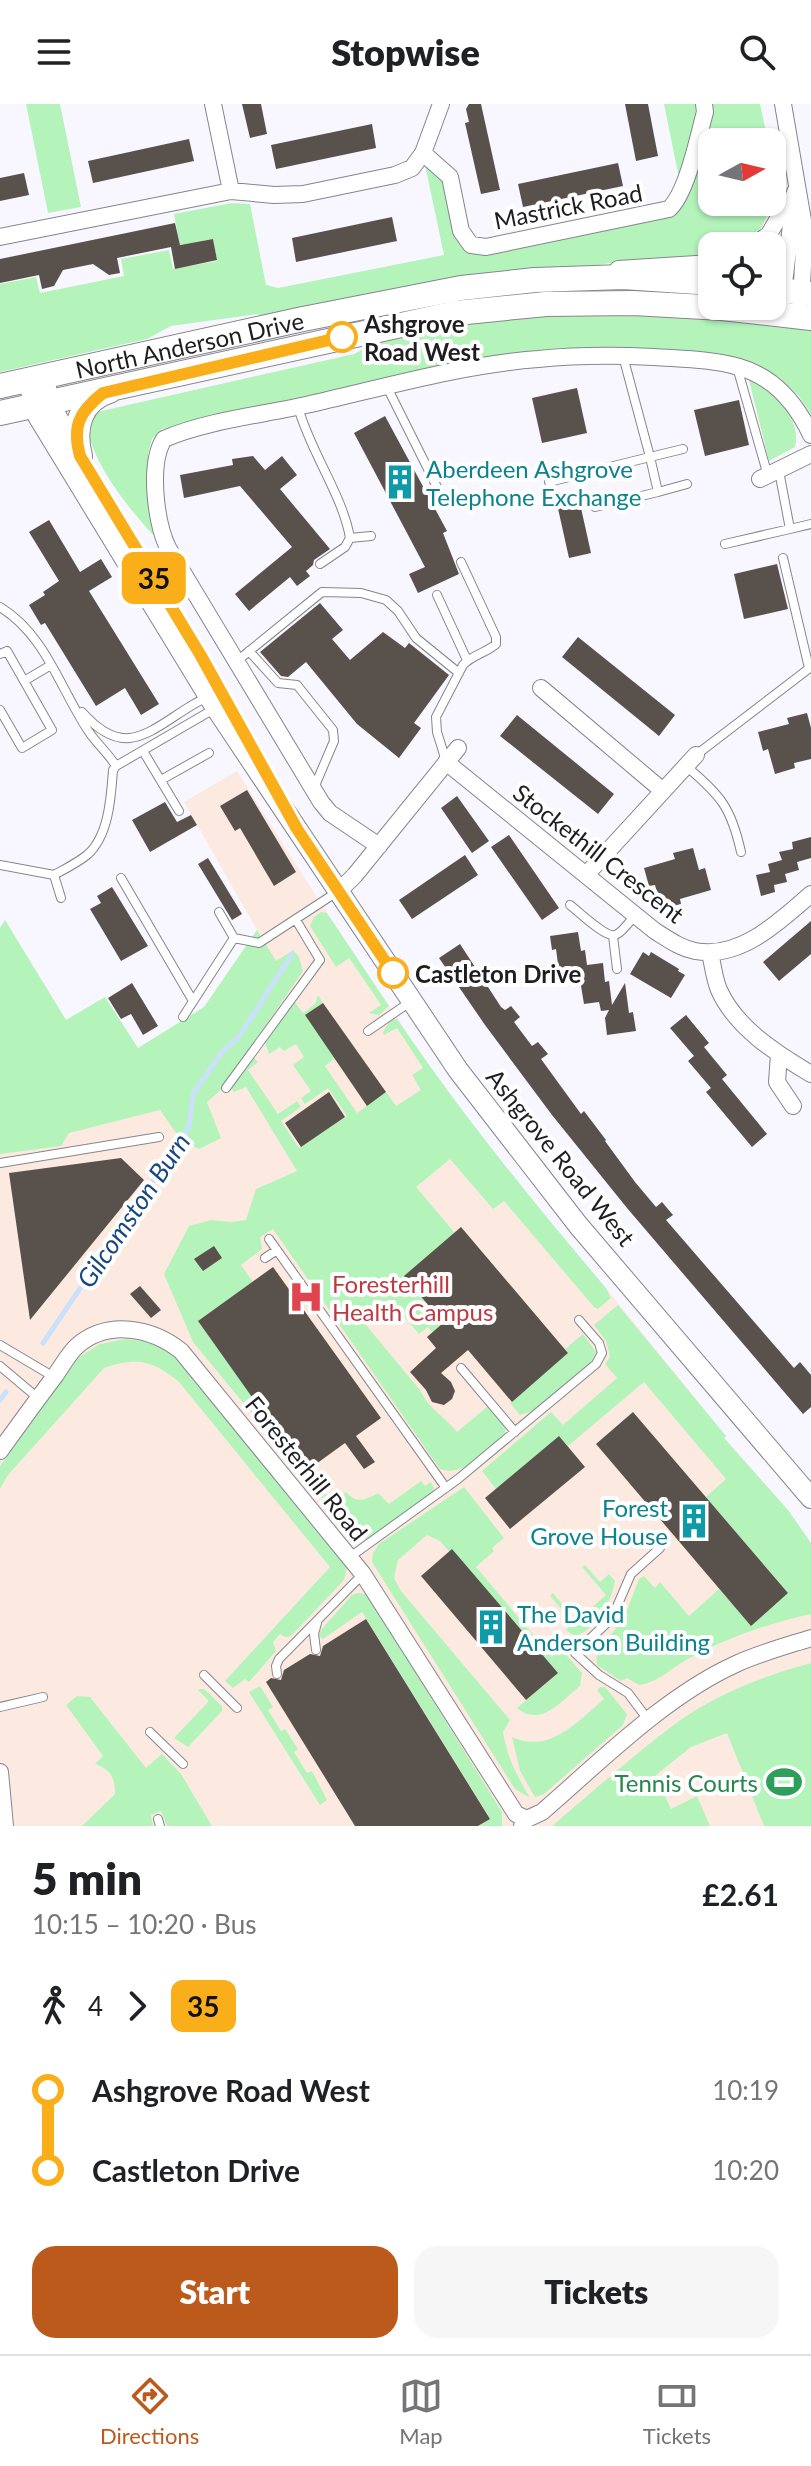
<!DOCTYPE html>
<meta charset="utf-8">
<style>
body{margin:0;font-family:Lato,sans-serif;background:#f6f6f6;color:#202124;height:100vh;display:flex;flex-direction:column;font-size:30px;white-space:nowrap}
*{box-sizing:border-box;margin:0}
p{font-size:26px;color:#757577}
.icon{flex:none;width:44px;height:44px;fill:none;stroke:currentColor;stroke-width:2;stroke-linecap:round;stroke-linejoin:round}
.map{position:relative;height:1722px;overflow:hidden}
.details{display:flex;flex-direction:column;background:#fff;flex:1}
.details>*{flex:none}
.badge{padding:0 16px;border-radius:12px;font-size:28px;line-height:52px}
.needle{width:52px;rotate:82deg}
.buttons{position:absolute;left:698px;top:24px;display:grid;gap:16px}
.buttons a{display:grid;place-items:center;width:88px;height:88px;border-radius:16px;background:#fff;box-shadow:0 2px 6px #0004;font-size:40px}
.map>.badge{position:absolute;translate:-50% -50%;box-shadow:0 0 0 4px #fff}
.legs{display:flex;align-items:center;gap:12px;height:88px;padding:0 32px;font-size:26px}
.legs p{margin-inline-start:auto}
.summary{display:flex;align-items:center;justify-content:space-between;height:136px;padding:0 32px}
h1{font-size:44px;font-weight:800;line-height:60px}
.button{display:flex;gap:16px;margin-top:auto;padding:16px 32px}
.button a{flex:1;height:92px;border-radius:24px;background:#bb5a1b;color:#fff;font-size:32px;font-weight:800;line-height:92px;text-align:center}
.button a+a{background:#f6f6f6;color:#202124}
ul{padding:0 32px;list-style:none}
li{display:flex;align-items:center;gap:28px;height:80px;font-size:30px}
li i{display:grid;place-items:center;width:12px;height:100%;margin:0 10px;background:currentColor}
li i::after{content:'';width:20px;height:20px;margin:-10px;border:6px solid;border-radius:50%;background:#fff}
li p{margin-inline-start:auto}
li:first-child i{background:linear-gradient(#0000 50%,currentColor 0)}
li:last-child i{background:linear-gradient(currentColor 50%,#0000 0)}
header{display:flex;justify-content:space-between;align-items:center;height:104px;padding:0 32px;background:#fff;font-size:36px;font-weight:800}
.tab-bar{display:flex;justify-content:space-around;align-items:center;height:112px;border-top:2px solid #e0e0e0;background:#fff;font-size:22px;color:#757577}
.tab-bar a{display:grid;justify-items:center;gap:4px}
.tab-bar .current{color:#bb5a1b}
.map>svg:first-child{display:block}
</style>
<header><svg class="icon" aria-label="menu" viewBox="0 0 24 24"><path d="M4 6h16M4 12h16M4 18h16"/></svg>Stopwise<svg class="icon" aria-label="search" viewBox="0 0 24 24"><circle cx="10" cy="10" r="6"/><path d="M15 15l6 6"/></svg></header>
<div class="map">
<svg width="811" height="1722" viewBox="0 0 811 1722">
<rect width="100%" height="100%" fill="#f8f7ff"/>
<path fill="#fceae0" d="M 237,667 L 327,809 L 438,975 L 528,1093 L 606,1184 L 726,1332 L 724,1334 L 788,1406 L 811,1439 L 811,1722 L 0,1722 L 0,824 L 5,816 L 66,916 L 105,893 L 138,944 L 204,903 L 257,826 L 184,698 Z"/>
<path fill="#b4f4bb" d="M 26,0 L 60,0 L 81,103 L 48,109 Z
M 664,0 L 760,0 L 768,38 L 712,38 L 712,98 L 770,98 C 765,133 745,142 712,142 L 712,148 L 693,152 L 623,157 L 261,215 L 258,210 L 171,222 L 147,235 L 0,268 L 0,180 L 36,173 L 40,189 L 124,172 L 121,155 L 169,146 L 173,165 L 217,157 L 213,135 L 180,141 L 174,110 L 232,99 L 250,100 L 266,181 L 278,184 L 444,151 L 425,61 L 450,73 L 471,141 L 660,109 L 681,84 Z
M 619,208 L 779,220 L 811,227 L 811,310 L 798,291 L 780,274 L 757,260 L 734,253 L 622,244 L 538,246 L 441,263 L 162,325 L 152,335 L 148,350 L 153,431 C 126,401 97,365 87,326 L 97,308 L 354,250 L 388,232 L 435,222 L 519,211 Z
M 749,276 C 774,288 802,313 795,343 L 769,357 Z
M 321,808 L 327,809 L 389,902 L 379,911 L 369,909 L 381,901 L 352,858 L 349,854 L 336,863 L 310,822 L 314,813 Z
M 5,816 L 66,916 L 105,893 L 138,944 L 204,903 L 257,826 L 276,857 L 293,846 L 299,853 L 303,867 L 222,985 L 207,998 L 221,1034 L 199,1045 L 181,1036 L 160,1006 L 69,1029 L 61,1042 L 0,1050 L 0,824 Z
M 318,891 L 323,899 L 306,911 L 335,954 L 325,962 L 357,1009 L 386,988 L 396,1002 L 421,986 L 412,971 L 423,964 L 397,924 L 384,931 L 383,928 L 390,917 L 397,915 C 461,1009 532,1097 606,1184 L 611,1194 L 598,1205 L 594,1203 L 504,1097 L 493,1105 L 450,1055 L 416,1083 L 455,1129 L 404,1173 L 443,1219 L 432,1228 L 428,1223 L 419,1230 L 392,1198 L 375,1202 L 364,1210 L 366,1221 L 420,1286 C 428,1304 444,1312 457,1328 L 488,1302 L 506,1325 L 503,1332 C 485,1347 464,1374 440,1365 L 273,1125 L 260,1133 L 262,1145 L 241,1161 L 253,1178 L 198,1217 L 305,1367 L 309,1365 L 337,1406 L 342,1403 L 337,1395 L 346,1388 C 356,1400 366,1396 378,1389 L 389,1400 L 421,1377 L 425,1382 L 431,1378 L 434,1384 L 432,1391 L 368,1436 L 352,1431 L 193,1238 L 164,1170 L 189,1122 L 211,1116 L 231,1118 L 246,1116 L 256,1085 L 297,1067 L 246,983 L 234,988 L 231,984 L 249,956 L 254,954 L 258,958 L 248,966 L 278,1010 L 297,997 L 301,1003 L 281,1017 L 299,1044 L 347,1012 L 328,984 L 305,1000 L 301,994 L 311,987 L 293,961 L 304,953 L 296,940 L 284,947 L 280,943 L 269,950 L 264,936 L 293,896 L 303,909 L 315,900 Z
M 618,1201 L 726,1332 L 724,1334 L 788,1406 L 811,1439 L 811,1510 C 769,1519 726,1534 688,1555 C 670,1565 659,1578 639,1581 L 627,1574 L 621,1577 L 597,1561 L 596,1549 L 624,1514 L 639,1475 L 644,1472 L 655,1484 L 660,1478 L 689,1512 L 719,1485 L 751,1521 L 788,1489 L 706,1393 L 726,1375 L 644,1278 L 568,1342 L 559,1332 L 496,1385 L 482,1367 L 551,1308 L 563,1321 L 617,1274 L 605,1260 L 610,1253 L 606,1237 L 594,1221 Z
M 583,1230 L 596,1248 L 591,1258 L 533,1307 L 520,1311 L 510,1299 L 568,1249 L 565,1245 Z
M 125,1235 L 152,1238 L 172,1250 L 347,1464 L 344,1476 L 291,1532 L 285,1533 L 280,1530 L 273,1538 L 276,1547 L 249,1578 L 245,1575 L 233,1584 L 225,1577 L 330,1463 L 179,1278 C 153,1256 136,1253 104,1264 L 8,1371 L 0,1385 L 0,1362 L 79,1253 L 100,1240 Z
M 464,1383 L 504,1434 L 492,1444 L 494,1447 L 476,1463 L 552,1553 L 561,1545 L 582,1569 L 580,1582 C 561,1597 541,1624 517,1604 L 557,1570 L 440,1437 L 427,1431 L 398,1456 L 394,1474 L 401,1487 L 510,1616 L 503,1628 C 507,1653 517,1672 530,1694 L 515,1685 L 372,1458 L 373,1449 L 379,1440 Z
M 585,1461 L 600,1478 L 609,1470 L 615,1477 C 612,1497 595,1528 574,1532 L 566,1526 L 573,1519 L 550,1492 L 553,1489 L 576,1517 L 606,1491 L 582,1463 Z
M 358,1489 L 365,1490 L 373,1500 L 502,1708 L 502,1722 L 480,1722 L 490,1714 L 362,1508 L 323,1535 L 319,1532 L 321,1526 L 352,1491 Z
M 811,1559 L 811,1722 L 764,1722 L 727,1629 L 691,1643 L 656,1671 L 671,1705 L 697,1692 L 710,1722 L 552,1722 C 591,1689 630,1654 671,1623 C 712,1592 762,1572 811,1559 Z
M 260,1582 L 273,1603 L 268,1606 L 281,1627 L 285,1625 L 298,1645 L 294,1648 L 307,1669 L 312,1667 L 327,1696 L 320,1701 L 249,1588 Z
M 600,1583 L 605,1583 L 627,1610 L 623,1621 L 544,1690 L 535,1693 L 520,1667 L 512,1633 C 550,1650 577,1618 604,1595 L 597,1586 Z
M 200,1585 L 204,1585 L 222,1602 L 222,1607 L 188,1643 L 174,1634 L 209,1597 L 198,1586 Z
M 77,1592 L 90,1593 L 146,1664 L 162,1650 L 181,1670 L 212,1722 L 167,1722 L 161,1707 L 151,1711 L 153,1722 L 82,1722 L 115,1690 C 115,1673 111,1666 95,1660 L 103,1652 L 66,1601 Z"/>
<g fill="none" stroke-linecap="round" stroke-linejoin="round">
<path stroke="#cbe0fb" stroke-width="5" d="M 43,1239 L 181,1036 L 189,1023 L 193,990 L 222,948 L 238,934 L 292,850
M 0,1296 L 6,1288"/>
</g>
<path fill="#59514c" d="M 242,0 L 261,0 L 267,30 L 250,34 Z
M 469,0 L 481,0 L 500,86 L 481,90 L 465,19 L 469,18 L 466,5 Z
M 625,0 L 648,0 L 658,52 L 636,57 Z
M 372,20 L 376,44 L 276,65 L 271,41 Z
M 189,35 L 194,57 L 93,79 L 88,57 Z
M 618,59 L 623,82 L 523,103 L 518,80 Z
M 24,69 L 29,91 L 0,97 L 0,74 Z
M 392,113 L 397,137 L 296,158 L 292,134 Z
M 175,119 L 180,141 L 175,142 L 213,135 L 217,156 L 175,165 L 171,143 L 117,154 L 120,169 L 109,171 L 93,160 L 63,166 L 54,182 L 42,185 L 39,171 L 0,179 L 0,155 Z
M 577,284 L 587,329 L 542,339 L 532,294 Z
M 739,296 L 749,341 L 705,352 L 694,306 Z
M 385,312 L 447,427 L 443,429 L 459,470 L 418,489 L 409,470 L 425,463 L 354,329 Z
M 253,352 L 265,366 L 282,352 L 297,371 L 280,385 L 330,445 L 314,456 L 313,461 L 306,467 L 310,472 L 297,482 L 290,473 L 249,507 L 235,490 L 292,443 L 240,382 L 184,394 L 180,371 L 233,361 L 232,355 Z
M 579,395 L 591,449 L 569,454 L 557,400 Z
M 49,416 L 80,468 L 101,455 L 112,473 L 89,487 L 159,600 L 141,611 L 125,584 L 96,602 L 45,519 L 41,521 L 29,501 L 45,491 L 43,488 L 59,477 L 29,428 Z
M 777,460 L 788,505 L 744,515 L 734,470 Z
M 320,499 L 343,526 L 332,535 L 350,556 L 383,528 L 405,544 L 409,539 L 449,571 L 414,619 L 421,624 L 399,654 L 357,620 L 306,558 L 288,573 L 281,572 L 260,548 Z
M 578,533 L 675,611 L 659,632 L 562,553 Z
M 807,609 L 811,624 L 811,655 L 794,659 L 795,664 L 775,670 L 768,645 L 763,647 L 758,628 L 789,620 L 787,614 Z
M 517,611 L 614,690 L 598,710 L 500,632 Z
M 247,686 L 296,768 L 274,782 L 240,724 L 235,727 L 220,702 Z
M 457,692 L 489,737 L 472,749 L 441,704 Z
M 165,698 L 177,718 L 191,711 L 197,721 L 150,748 L 132,716 Z
M 509,731 L 559,804 L 542,816 L 491,743 Z
M 811,733 L 811,754 L 797,758 L 799,766 L 785,770 L 787,778 L 774,781 L 775,788 L 761,792 L 756,771 L 770,768 L 768,760 L 782,756 L 779,748 L 793,745 L 792,738 Z
M 693,744 L 699,766 L 705,764 L 711,786 L 680,795 L 681,800 L 661,805 L 655,781 L 649,782 L 644,764 L 675,755 L 673,749 Z
M 465,751 L 478,771 L 412,815 L 399,796 Z
M 208,754 L 242,810 L 232,816 L 198,760 Z
M 112,783 L 148,842 L 121,857 L 90,805 L 101,799 L 97,792 Z
M 811,817 L 811,850 L 779,877 L 763,858 Z
M 578,828 L 581,847 L 585,846 L 587,861 L 603,859 L 605,878 L 609,877 L 612,901 L 625,879 L 629,909 L 633,908 L 636,927 L 607,931 L 605,914 L 609,906 L 601,907 L 599,898 L 584,900 L 580,876 L 576,877 L 575,866 L 559,868 L 556,845 L 552,846 L 550,832 Z
M 460,840 L 501,903 L 505,906 L 511,902 L 520,913 L 514,918 L 532,942 L 538,938 L 548,950 L 541,955 L 581,1010 L 584,1007 L 606,1036 L 605,1037 L 635,1078 L 656,1103 L 662,1098 L 673,1111 L 666,1116 L 794,1264 L 800,1258 L 811,1271 L 811,1303 L 803,1310 L 627,1104 L 552,1011 L 485,921 L 439,854 Z
M 643,848 L 649,852 L 651,848 L 679,865 L 678,867 L 685,871 L 671,894 L 630,870 Z
M 132,879 L 158,922 L 143,931 L 131,910 L 121,915 L 108,894 Z
M 323,899 L 386,988 L 367,1002 L 305,911 Z
M 686,911 L 709,939 L 704,943 L 727,971 L 722,975 L 767,1030 L 752,1043 L 706,988 L 711,984 L 688,957 L 694,952 L 670,924 Z
M 329,988 L 345,1013 L 301,1043 L 285,1019 Z
M 121,1054 L 144,1076 L 30,1216 L 9,1069 Z
M 461,1123 L 568,1249 L 512,1298 L 468,1246 L 441,1269 L 451,1278 L 455,1287 L 452,1295 L 444,1301 L 432,1298 L 426,1286 L 410,1268 L 436,1244 L 427,1233 L 443,1219 L 404,1172 Z
M 214,1142 L 222,1154 L 203,1167 L 194,1155 Z
M 273,1163 L 381,1314 L 356,1332 L 375,1358 L 364,1365 L 345,1339 L 305,1368 L 198,1217 Z
M 140,1182 L 161,1206 L 151,1214 L 130,1190 Z
M 633,1308 L 788,1489 L 751,1522 L 596,1340 Z
M 559,1332 L 585,1363 L 510,1425 L 485,1394 Z
M 452,1445 L 558,1569 L 526,1596 L 421,1472 Z
M 366,1515 L 490,1715 L 478,1722 L 355,1722 L 266,1578 L 271,1574 L 281,1576 L 284,1566 L 310,1550 L 320,1552 L 323,1542 Z"/>
<g fill="none" stroke-linecap="round" stroke-linejoin="round">
<g stroke="#86858e" stroke-width="10">
<path id="service" d="M 737,263 L 768,372
M 387,283 L 440,389
M 298,303 C 310,347 343,392 350,434 L 345,443 L 320,460
M 683,345 L 650,353 L 658,388 L 687,380
M 549,378 L 650,353 L 623,252
M 595,403 L 658,388
M 790,425 L 811,420
M 350,434 L 371,432
M 725,440 L 790,425 L 779,367
M 783,454 L 809,564
M 437,491 L 467,556
M 0,503 C 46,531 60,585 89,628 C 97,640 108,649 116,662
M 249,547 L 278,579 L 297,581 L 333,626 L 334,637 L 314,684
M 0,550 L 7,547 L 52,626 L 22,644 L 0,606
M 237,557 L 322,488 L 361,489 L 386,496 L 398,507 L 416,534 L 459,569
M 24,577 L 51,561
M 82,608 C 125,657 149,627 194,600 C 204,595 211,589 223,591
M 143,647 L 179,707
M 696,651 L 811,563
M 446,657 L 437,628 L 436,613 L 463,561 C 472,551 486,549 496,540 L 496,533 L 461,458
M 686,662 C 721,692 731,703 741,748
M 161,676 L 209,649
M 0,761 L 54,771 C 65,765 77,759 87,751 C 109,732 111,693 113,666 L 116,662 L 226,598
M 54,771 L 61,794
M 121,774 L 193,897
M 570,801 C 579,808 606,834 615,831 C 622,829 630,817 635,811
M 219,808 L 234,834 L 259,839 L 337,788
M 613,832 L 617,865
M 183,913 L 234,834
M 368,927 L 410,898
M 226,984 L 320,856 L 296,816
M 0,1059 L 159,1033
M 269,1135 L 446,1384
M 265,1154 L 277,1146
M 0,1241 L 54,1273
M 0,1262 L 38,1294
M 461,1264 L 515,1328
M 350,1453 L 458,1375 L 596,1260 L 602,1249 L 599,1239 L 579,1216
M 316,1546 L 314,1530 L 317,1519
M 277,1570 L 276,1562 L 279,1555 L 363,1470
M 204,1571 L 237,1604
M 0,1603 L 43,1593
M 649,1617 L 628,1589 L 599,1571 L 575,1549 L 612,1514 L 631,1470 L 660,1444
M 150,1628 L 183,1660
M 158,1715 L 160,1722"/>
</g>
<g stroke="#86858e" stroke-width="18">
<path id="minor" d="M 213,0 L 231,87
M 783,0 L 805,128 L 801,196
M 423,49 L 450,73 L 461,127 L 471,141 L 486,143 L 669,105 C 687,89 698,33 705,8 L 704,0
M 0,133 L 231,87 L 274,91 L 303,90 L 395,71 L 412,64 L 423,49 L 441,0
M 754,142 L 769,130 L 789,96
M 618,165 L 712,159
M 782,196 L 795,88
M 760,375 L 811,350
M 541,584 L 663,687
M 446,658 L 655,827 C 668,835 680,844 695,847 C 740,856 780,817 811,790
M 379,742 L 330,709 L 321,698 L 168,444 C 156,419 148,360 164,335 C 205,317 261,311 306,301 C 382,284 460,261 538,255 C 577,251 616,251 654,253 C 681,255 712,255 739,263 C 774,273 796,299 811,331
M 586,771 L 696,651
M 338,788 L 355,771 L 458,644
M 710,849 C 713,861 714,874 719,886 C 736,924 777,950 811,970
M 779,950 L 777,978 L 793,1002
M 0,1347 C 18,1322 36,1297 55,1272 C 62,1262 69,1249 77,1242 C 108,1215 152,1224 181,1247 L 363,1470 L 516,1710 L 527,1715
M 0,1668 L 5,1722
M 522,1722 L 527,1715 L 542,1708 C 600,1658 665,1592 736,1560 C 760,1549 786,1542 811,1534"/>
</g>
<g stroke="#86858e" stroke-width="22">
<path id="tertiary" d="M 46,283 L 48,298 L 79,351
M 31,287 L 38,312 L 216,604 L 458,966 L 578,1121 L 811,1394"/>
</g>
<g stroke="#86858e" stroke-width="26">
<g id="primary">
<path d="M 772,185 L 811,190"/>
<path id="s1" d="M 0,282 L 303,215 L 461,184 L 535,176 L 623,173 L 712,179"/>
<path d="M 0,309 L 456,209 L 546,200 L 633,199 L 722,204 L 811,214"/>
<path d="M 80,352 C 73,326 79,296 109,287"/>
</g>
</g>
<use href="#service" stroke="#fff" stroke-width="8"/>
<use href="#minor" stroke="#fff" stroke-width="16"/>
<use href="#tertiary" stroke="#fff" stroke-width="20"/>
<use href="#primary" stroke="#fff" stroke-width="24"/>
</g>
<g fill="none" stroke-linecap="round" stroke-linejoin="round">
<g stroke="#fff" stroke-width="18">
<path id="line-1" d="M 342,233 L 103,289 C 79,308 72,322 80,352 L 201,552 L 297,725 L 393,869"/>
</g>
<use href="#line-1" stroke="#faae19" stroke-width="12"/>
</g>
<defs>
<g id="building-bare" transform="scale(2.76)"><path d="M-4-6H4V6H1V3H-1V6H-4ZM-2.5-4.3h1.7v1.8h-1.7ZM.8-4.3h1.7v1.8H.8ZM-2.5-1h1.7V.8h-1.7ZM.8-1h1.7V.8H.8Z" fill="#0f9aa8" stroke="#fff" stroke-width="2.5" paint-order="stroke"/></g>
<g id="hospital-bare" transform="scale(2.76)"><path d="M-5-5h3v3.5h4V-5h3V5h-3V1.5h-4V5h-3Z" fill="#e0444e" stroke="#fff" stroke-width="2.5" paint-order="stroke"/></g>
<g id="stadium-bare" transform="scale(2.76)"><path d="M0-5a6.5 5 0 1 0 0 10a6.5 5 0 1 0 0-10ZM-3.5-1.8h7v3.6h-7Z" fill="#2e9e5b" stroke="#fff" stroke-width="2.5" paint-order="stroke"/></g>
</defs>
<g fill-rule="evenodd">
<use href="#building-bare" x="400" y="378"/>
<use href="#hospital-bare" x="306" y="1193"/>
<use href="#building-bare" x="694" y="1417"/>
<use href="#building-bare" x="491" y="1523"/>
<use href="#stadium-bare" x="784" y="1678"/>
</g>
<g fill="#fff" stroke="#faae19" stroke-width="4">
<circle cx="342" cy="233" r="14"/>
<circle cx="393" cy="869" r="14"/>
</g>
<g text-anchor="middle" dominant-baseline="central" stroke-width="8" stroke-linejoin="round" paint-order="stroke">
<g font-size="24" fill="#1e1e21" stroke="#fff">
<text transform="translate(568 102) rotate(-11)">Mastrick Road</text>
<text stroke="none"><textPath href="#s1" startOffset="194">North Anderson Drive</textPath></text>
<text transform="translate(599 749) rotate(38)">Stockethill Crescent</text>
<text transform="translate(561 1053) rotate(51)">Ashgrove Road West</text>
<text transform="translate(307 1364) rotate(51)">Foresterhill Road</text>
</g>
<g font-size="24" font-weight="bold" fill="#1e1e21" stroke="#fff" text-anchor="start">
<text x="364" y="219">Ashgrove<tspan x="364" dy="28">Road West</tspan></text>
<text x="415" y="869">Castleton Drive</text>
</g>
<g font-size="24" fill="#0d838f" stroke="#fff" text-anchor="start">
<text x="426" y="364">Aberdeen Ashgrove<tspan x="426" dy="28">Telephone Exchange</tspan></text>
<text x="668" y="1403" text-anchor="end">Forest<tspan x="668" dy="28">Grove House</tspan></text>
<text x="517" y="1509">The David<tspan x="517" dy="28">Anderson Building</tspan></text>
</g>
<g font-size="24" fill="#be3a42" stroke="#fff" text-anchor="start">
<text x="332" y="1179">Foresterhill<tspan x="332" dy="28">Health Campus</tspan></text>
</g>
<g font-size="24" fill="#27864d" stroke="#fff" text-anchor="end">
<text x="758" y="1678">Tennis Courts</text>
</g>
<g font-size="26" font-style="italic" fill="#174781" stroke="#fff">
<text transform="translate(133 1106) rotate(-56)">Gilcomston Burn</text>
</g>
</g>
</svg>
<div class="buttons">
<a><svg class="needle" viewBox="-14 -14 28 28"><path d="M0-13l5 13h-10z" fill="#e53935"/><path d="M0 13l5-13h-10z" fill="#757577"/></svg></a>
<a><svg class="icon" aria-label="locate" viewBox="0 0 24 24"><circle cx="12" cy="12" r="6"/><path d="M12 2v4M12 18v4M2 12h4M18 12h4"/></svg></a>
</div>
<b class="badge" style="left:154px;top:474px;background:#faae19;color:#111">35</b>
</div>
<section class="details">
<div class="summary"><div><h1>5 min</h1><p>10:15 – 10:20 · Bus</p></div><b>£2.61</b></div>
<div class="legs"><svg class="icon" aria-label="walk" viewBox="0 0 24 24"><circle cx="13" cy="4" r="2"/><path d="M13 8l-2 6 4 7M11 14l-3 7M7 12l3-4h3l4 4"/></svg>4<svg class="icon" aria-label="forward" viewBox="0 0 24 24"><path d="M9 5l7 7-7 7"/></svg><b class="badge" style="background:#faae19;color:#111">35</b></div>
<ul>
<li><i style="color:#faae19"></i><b>Ashgrove Road West</b><p>10:19</p></li>
<li><i style="color:#faae19"></i><b>Castleton Drive</b><p>10:20</p></li>
</ul>
<div class="button"><a>Start</a><a>Tickets</a></div>
</section>
<nav class="tab-bar">
<a class="current"><svg class="icon" aria-label="directions" viewBox="0 0 24 24"><path d="M12 3l9 9-9 9-9-9zM9 14v-3h6M13 9l2 2-2 2"/></svg>Directions</a>
<a><svg class="icon" aria-label="map" viewBox="0 0 24 24"><path d="M3 6l6-2 6 2 6-2v14l-6 2-6-2-6 2zM9 4v14M15 6v14"/></svg>Map</a>
<a><svg class="icon" aria-label="tickets" viewBox="0 0 24 24"><path d="M3 7h18v10H3zM15 7v10"/></svg>Tickets</a>
</nav>
